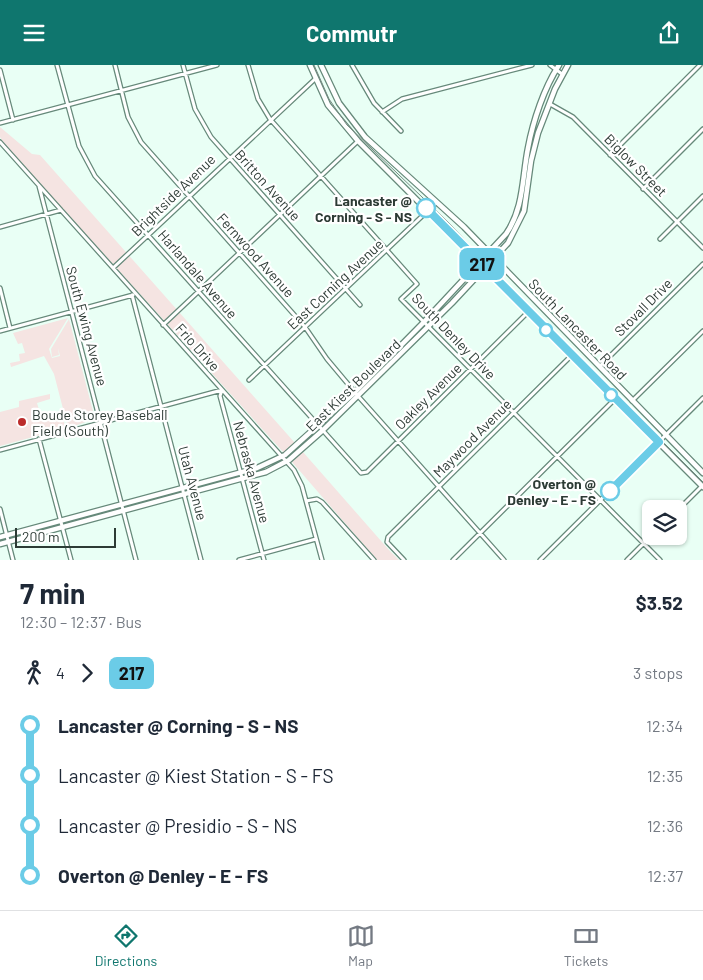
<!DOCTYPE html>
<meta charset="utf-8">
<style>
body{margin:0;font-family:Barlow,sans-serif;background:#f6f6f7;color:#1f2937;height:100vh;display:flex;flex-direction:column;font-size:19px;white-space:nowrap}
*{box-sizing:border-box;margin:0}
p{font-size:16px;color:#747a83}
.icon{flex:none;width:28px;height:28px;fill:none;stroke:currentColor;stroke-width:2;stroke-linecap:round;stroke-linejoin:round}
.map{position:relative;height:495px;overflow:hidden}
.panel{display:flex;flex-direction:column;background:#fff;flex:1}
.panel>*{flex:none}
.badge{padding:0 10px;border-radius:8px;font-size:18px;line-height:32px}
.controls{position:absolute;left:642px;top:435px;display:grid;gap:10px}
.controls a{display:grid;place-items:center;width:45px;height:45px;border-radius:8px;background:#fff;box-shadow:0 1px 4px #0004;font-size:25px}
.scale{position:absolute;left:15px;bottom:12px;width:101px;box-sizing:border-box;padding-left:5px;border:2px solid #2d3b35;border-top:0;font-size:14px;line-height:18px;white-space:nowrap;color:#2d3b35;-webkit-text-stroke:4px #fff;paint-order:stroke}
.map>.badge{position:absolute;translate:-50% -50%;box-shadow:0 0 0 2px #fff}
.legs{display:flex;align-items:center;gap:8px;height:55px;padding:0 20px;font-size:16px}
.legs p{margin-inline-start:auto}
.head{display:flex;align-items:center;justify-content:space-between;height:85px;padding:0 20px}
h1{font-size:28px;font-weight:700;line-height:38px}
ul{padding:0 20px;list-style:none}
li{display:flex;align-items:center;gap:18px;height:50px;font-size:19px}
li i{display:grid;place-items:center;width:8px;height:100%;margin:0 6px;background:currentColor}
li i::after{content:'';width:12px;height:12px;margin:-6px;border:4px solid;border-radius:50%;background:#fff}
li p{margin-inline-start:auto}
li:first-child i{background:linear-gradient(#0000 50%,currentColor 0)}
li:last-child i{background:linear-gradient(currentColor 50%,#0000 0)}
header{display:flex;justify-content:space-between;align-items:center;height:65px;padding:0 20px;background:#0f766e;color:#fff;font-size:22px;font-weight:700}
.menu{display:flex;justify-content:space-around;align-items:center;height:70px;border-top:1px solid #e0e1e3;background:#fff;font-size:14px;color:#747a83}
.menu a{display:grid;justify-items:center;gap:2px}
.menu .selected{color:#0f766e}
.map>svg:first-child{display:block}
</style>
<header><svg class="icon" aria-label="menu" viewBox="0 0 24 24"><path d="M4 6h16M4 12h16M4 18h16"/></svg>Commutr<svg class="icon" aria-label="share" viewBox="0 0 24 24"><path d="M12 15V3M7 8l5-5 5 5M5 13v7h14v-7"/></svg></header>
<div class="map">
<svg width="703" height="495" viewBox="0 0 703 495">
<rect width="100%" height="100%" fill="#e9fff5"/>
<path fill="#f5e4e2" d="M 0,62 L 32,89 L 40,90 L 295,378 L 284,388 L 5,80 L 0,72 Z
M 68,253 L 49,284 L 52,293 L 60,291 L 58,283 L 59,290 L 52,292 L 51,284 L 69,254 L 95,354 L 68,363 L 54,309 L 44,291 L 11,302 L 10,298 L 20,296 L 19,289 L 25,288 L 22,278 L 18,279 L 13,268 Z
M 50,329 L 50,334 L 37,338 L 42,355 L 58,351 L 58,348 L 61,347 L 66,363 L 0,381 L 0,347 L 19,342 L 19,336 Z
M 303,387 L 389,485 L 399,495 L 377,495 L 292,397 Z"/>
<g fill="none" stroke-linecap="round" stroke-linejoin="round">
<g stroke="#66897a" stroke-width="5.5">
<path id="minor" d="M 57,0 L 79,81 L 95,111 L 361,408 L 367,407 L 528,247
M 115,0 L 128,52 L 141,77 L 305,262 L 327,294 L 358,331 L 504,495
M 183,0 L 195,44 L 211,72 L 360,240
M 248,0 L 258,34 L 270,54 L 417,219 L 401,234 L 660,495
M 352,0 L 374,38 L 401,66
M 550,0 L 562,9
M 0,5 L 13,55
M 550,39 L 573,52 L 703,183
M 382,47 L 402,34 L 532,0
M 0,58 L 217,0
M 0,77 L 294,405 L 302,421 L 322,495
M 610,90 L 700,0
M 39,121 L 136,495
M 643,124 L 703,64
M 0,162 L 61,145
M 660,174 L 703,131
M 113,203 L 315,14
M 0,223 L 10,263
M 132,230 L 201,495
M 163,260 L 358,76
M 0,266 L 133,230
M 600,301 L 703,199
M 249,315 L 436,138
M 632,336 L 703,266
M 39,374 L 71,495
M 0,385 L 222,325 L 220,331 L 264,495
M 306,436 L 317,434 L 322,437 L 374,495
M 0,444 L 13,495
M 679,444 L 702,421
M 239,495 L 316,474
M 404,495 L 387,477 L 388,472 L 572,290
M 453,495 L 615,334
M 540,495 L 703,333
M 627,495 L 651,471"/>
</g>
<g stroke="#66897a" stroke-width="7">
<path id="major" d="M 310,0 L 328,40 L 358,76 L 703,422
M 321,0 L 339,38 L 365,72 L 464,162 L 703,408
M 0,472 L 257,403 L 285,390 L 355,327 L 424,257 L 506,169 C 524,143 522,113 528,83 C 533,56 544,23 559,0
M 0,479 L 266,407 L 289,395 L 322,366 L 452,238 L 508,178 L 524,146 L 531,96 L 538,68 L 555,24 L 568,0"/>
</g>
<use href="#minor" stroke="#fff" stroke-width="3"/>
<use href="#major" stroke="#fff" stroke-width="4.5"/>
<path stroke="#788982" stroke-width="1" d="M 314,0 L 329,34 L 347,60 L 448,157 L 527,241 L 703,417"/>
</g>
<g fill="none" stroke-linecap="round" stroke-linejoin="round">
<g stroke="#fff" stroke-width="11">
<path id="line-1" d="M 426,143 L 659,377 L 610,426"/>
</g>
<use href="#line-1" stroke="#6bcce7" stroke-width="8"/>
</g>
<g fill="#fff" stroke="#6bcce7" stroke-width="2.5">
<circle cx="426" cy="143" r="9"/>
<circle cx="546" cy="265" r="6"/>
<circle cx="611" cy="330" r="6"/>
<circle cx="610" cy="426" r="9"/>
</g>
<circle fill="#bb2c2b" stroke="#fff" stroke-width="2" cx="22" cy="357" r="5"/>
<g text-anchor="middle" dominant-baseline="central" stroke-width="4.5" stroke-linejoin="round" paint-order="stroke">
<g font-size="14" fill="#2d3b35" stroke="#fff">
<text transform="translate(636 100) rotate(45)">Biglow Street</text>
<text transform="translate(268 120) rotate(48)">Britton Avenue</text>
<text transform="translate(173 130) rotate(-44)">Brightside Avenue</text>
<text transform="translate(256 190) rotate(48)">Fernwood Avenue</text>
<text transform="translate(198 209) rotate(49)">Harlandale Avenue</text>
<text transform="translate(335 219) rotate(-43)">East Corning Avenue</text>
<text transform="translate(643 242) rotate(-45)">Stovall Drive</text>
<text transform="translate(87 261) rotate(75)">South Ewing Avenue</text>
<text transform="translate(578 264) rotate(46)">South Lancaster Road</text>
<text transform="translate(454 271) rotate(46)">South Denley Drive</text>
<text transform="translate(198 282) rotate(48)">Frio Drive</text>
<text transform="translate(353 320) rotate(-44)">East Kiest Boulevard</text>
<text transform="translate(428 331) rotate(-45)">Oakley Avenue</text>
<text transform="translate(472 373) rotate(-45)">Maywood Avenue</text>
<text transform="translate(252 407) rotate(75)">Nebraska Avenue</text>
<text transform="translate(193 418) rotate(75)">Utah Avenue</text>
</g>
<g font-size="14" font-weight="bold" fill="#2d3b35" stroke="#fff" text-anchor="end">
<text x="412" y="135">Lancaster @<tspan x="412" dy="16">Corning - S - NS</tspan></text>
<text x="596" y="418">Overton @<tspan x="596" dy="16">Denley - E - FS</tspan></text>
</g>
<g font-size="14" fill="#2d3b35" stroke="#fff" text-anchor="start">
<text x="32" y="349">Boude Storey Baseball<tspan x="32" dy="16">Field (South)</tspan></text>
</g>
</g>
</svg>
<div class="controls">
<a><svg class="icon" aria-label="layers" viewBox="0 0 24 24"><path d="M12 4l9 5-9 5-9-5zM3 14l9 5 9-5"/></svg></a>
</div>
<div class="scale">200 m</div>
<b class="badge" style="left:482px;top:199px;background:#6bcce7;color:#111">217</b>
</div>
<section class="panel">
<div class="head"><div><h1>7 min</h1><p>12:30 – 12:37 · Bus</p></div><b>$3.52</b></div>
<div class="legs"><svg class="icon" aria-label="walk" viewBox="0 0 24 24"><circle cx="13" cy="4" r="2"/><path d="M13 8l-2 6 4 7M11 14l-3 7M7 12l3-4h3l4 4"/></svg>4<svg class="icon" aria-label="forward" viewBox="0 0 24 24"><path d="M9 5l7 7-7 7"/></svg><b class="badge" style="background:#6bcce7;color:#111">217</b><p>3 stops</p></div>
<ul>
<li><i style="color:#6bcce7"></i><b>Lancaster @ Corning - S - NS</b><p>12:34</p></li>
<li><i style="color:#6bcce7"></i><span>Lancaster @ Kiest Station - S - FS</span><p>12:35</p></li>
<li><i style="color:#6bcce7"></i><span>Lancaster @ Presidio - S - NS</span><p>12:36</p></li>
<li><i style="color:#6bcce7"></i><b>Overton @ Denley - E - FS</b><p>12:37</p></li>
</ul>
</section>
<nav class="menu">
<a class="selected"><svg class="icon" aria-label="directions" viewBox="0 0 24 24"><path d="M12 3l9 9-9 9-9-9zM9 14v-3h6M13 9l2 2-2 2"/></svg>Directions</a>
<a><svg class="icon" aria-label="map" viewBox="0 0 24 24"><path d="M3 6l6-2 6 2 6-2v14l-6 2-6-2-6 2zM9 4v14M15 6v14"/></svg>Map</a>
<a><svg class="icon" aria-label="tickets" viewBox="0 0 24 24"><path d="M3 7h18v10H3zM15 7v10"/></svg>Tickets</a>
</nav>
